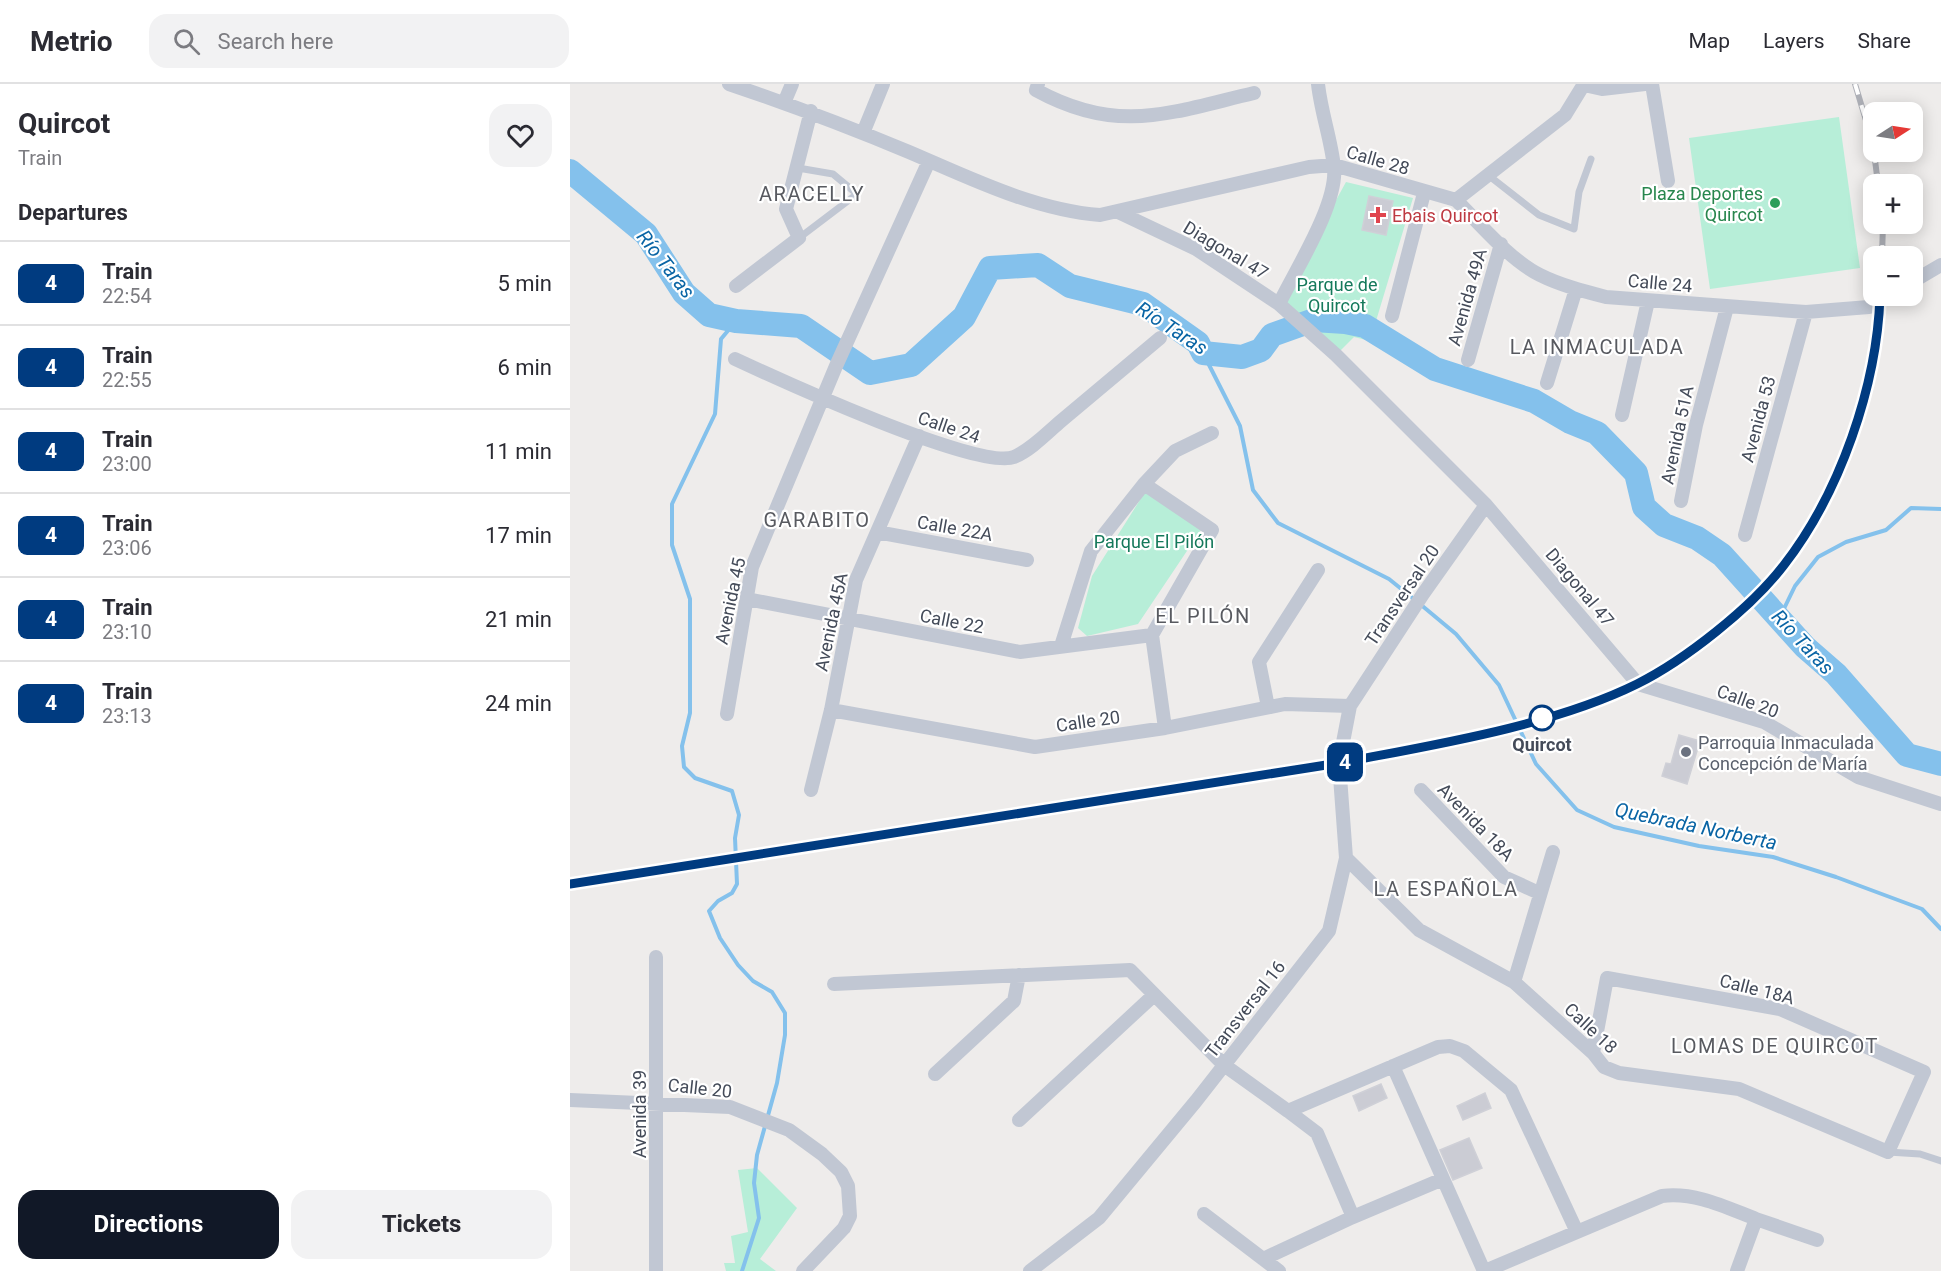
<!DOCTYPE html>
<meta charset="utf-8">
<style>
body{margin:0;font-family:Roboto,sans-serif;background:#f2f2f3;color:#2b2b33;height:100vh;display:flex;flex-direction:column;font-size:22px;white-space:nowrap}
*{box-sizing:border-box;margin:0}
p{font-size:20px;color:#7c7c81}
.icon{flex:none;width:33px;height:33px;fill:none;stroke:currentColor;stroke-width:2;stroke-linecap:round;stroke-linejoin:round}
.map{position:relative;flex:1;overflow:hidden}
.side{display:flex;flex-direction:column;background:#fff;width:570px}
.side>*{flex:none}
.badge{padding:0 12px;border-radius:9px;font-size:21px;line-height:39px}
.needle{width:39px;rotate:78deg}
.tools{position:absolute;left:1293px;top:18px;display:grid;gap:12px}
.tools a{display:grid;place-items:center;width:60px;height:60px;border-radius:12px;background:#fff;box-shadow:0 3px 15px #0003;font-size:30px}
.map>.badge{position:absolute;translate:-50% -50%;box-shadow:0 0 0 3px #fff}
h2{padding:0 18px;font-size:22px;line-height:54px}
.round{display:grid;place-items:center;flex:none;width:63px;height:63px;border-radius:18px;background:#f2f2f3}
.overview{display:flex;align-items:center;justify-content:space-between;height:102px;padding:0 18px}
h1{font-size:28px;font-weight:700;line-height:45px}
.cta{display:flex;gap:12px;margin-top:auto;padding:12px 18px}
.cta a{flex:1;height:69px;border-radius:18px;background:#111827;color:#fff;font-size:24px;font-weight:700;line-height:69px;text-align:center}
.cta a+a{background:#f2f2f3;color:#2b2b33}
ul{padding:0;list-style:none}
li{display:flex;align-items:center;gap:18px;height:84px;padding:0 18px;border-top:2px solid #e1e1e2}
li div{flex:1}
li b{display:block;font-size:22px}
li em{font-style:normal}
li .badge{min-width:66px;font-weight:700;text-align:center}
header{display:flex;align-items:center;gap:36px;box-sizing:border-box;height:84px;padding:0 30px;background:#fff;border-bottom:2px solid #e1e1e2}
header strong{font-size:28px}
nav{display:flex;gap:33px;margin-inline-start:auto;font-size:21px}
.search{width:420px;height:54px;background:#f2f2f3;display:flex;align-items:center;gap:15px;box-sizing:border-box;padding:0 21px;border-radius:18px;color:#7c7c81;font-size:22px}
main{display:flex;flex:1;min-height:0}
.map>svg:first-child{display:block}
</style>
<header>
<strong>Metrio</strong>
<div class="search"><svg class="icon" aria-label="search" viewBox="0 0 24 24"><circle cx="10" cy="10" r="6"/><path d="M15 15l6 6"/></svg>Search here</div>
<nav><a>Map</a><a>Layers</a><a>Share</a></nav>
</header>
<main>
<section class="side">
<div class="overview"><div><h1>Quircot</h1><p>Train</p></div><a class="round"><svg class="icon" aria-label="heart" viewBox="0 0 24 24"><path d="M12 20l-8-8c-3-5 5-10 8-4 3-6 11-1 8 4z"/></svg></a></div>
<h2>Departures</h2>
<ul>
<li><span class="badge" style="background:#003b80;color:#fff">4</span><div><b>Train</b><p>22:54</p></div><em>5 min</em></li>
<li><span class="badge" style="background:#003b80;color:#fff">4</span><div><b>Train</b><p>22:55</p></div><em>6 min</em></li>
<li><span class="badge" style="background:#003b80;color:#fff">4</span><div><b>Train</b><p>23:00</p></div><em>11 min</em></li>
<li><span class="badge" style="background:#003b80;color:#fff">4</span><div><b>Train</b><p>23:06</p></div><em>17 min</em></li>
<li><span class="badge" style="background:#003b80;color:#fff">4</span><div><b>Train</b><p>23:10</p></div><em>21 min</em></li>
<li><span class="badge" style="background:#003b80;color:#fff">4</span><div><b>Train</b><p>23:13</p></div><em>24 min</em></li>
</ul>
<div class="cta"><a>Directions</a><a>Tickets</a></div>
</section>
<div class="map">
<svg width="1371" height="1187" viewBox="0 0 1371 1187">
<rect width="100%" height="100%" fill="#eeeceb"/>
<path fill="#b7eed8" d="M 1269,33 L 1290,184 L 1140,205 L 1119,54 Z
M 776,98 L 843,114 L 800,257 L 784,253 L 766,271 L 709,220 Z
M 575,408 L 631,446 L 568,540 L 517,552 L 508,544 L 522,492 Z
M 187,1084 L 227,1124 L 190,1175 L 206,1187 L 156,1187 L 154,1179 L 165,1179 L 161,1152 L 178,1148 L 168,1086 Z"/>
<g fill="none" stroke-linecap="round" stroke-linejoin="round">
<path stroke="#84c1ec" stroke-width="4" d="M 166,237 L 151,255 L 145,330 L 102,420 L 102,461 L 120,515 L 120,629 L 112,662 L 114,683 L 125,694 L 162,707 L 169,731 L 165,754 L 167,800 L 162,809 L 148,817 L 139,827 L 150,854 L 168,881 L 183,897 L 202,908 L 215,929 L 215,951 L 207,999 L 187,1071 L 184,1099 L 189,1134 L 172,1187
M 633,269 L 670,342 L 683,406 L 708,439 L 819,495 L 845,516
M 850,520 L 886,550 L 929,601 L 966,680 L 1007,726 L 1044,743 L 1129,762 L 1203,773 L 1266,793 L 1352,825 L 1371,845
M 1209,535 L 1225,502 L 1248,473 L 1276,458 L 1316,446 L 1341,424 L 1371,425"/>
<path stroke="#84c1ec" stroke-width="24" d="M 0,87 L 76,150 L 114,209 L 139,231 L 166,237 L 231,242 L 300,289 L 341,281 L 394,233 L 420,184 L 468,181 L 500,202 L 573,220 L 628,259 L 633,269 L 672,273 L 691,266 L 702,251 L 744,236 L 775,238 L 795,242 L 865,285 L 964,317 L 1000,338 L 1027,349 L 1066,389 L 1074,423 L 1094,441 L 1127,454 L 1152,471 L 1235,563 L 1266,590 L 1337,671 L 1371,680"/>
</g>
<path fill="#cbccd4" stroke="#cfd0d7" stroke-width="1.5" d="M 799,112 L 823,117 L 816,151 L 792,146 Z
M 1109,651 L 1130,657 L 1117,700 L 1092,692 L 1096,679 L 1101,680 Z
M 811,1000 L 817,1014 L 789,1027 L 783,1012 Z
M 915,1009 L 921,1024 L 893,1036 L 887,1022 Z
M 899,1054 L 912,1084 L 883,1096 L 870,1066 Z"/>
<g fill="none" stroke-linecap="round" stroke-linejoin="round">
<path stroke="#c1c7d3" stroke-width="7" d="M 228,84 L 263,90 L 287,110 L 229,154
M 918,91 L 969,131 L 1004,145 L 1009,108 L 1021,75
M 1318,1068 L 1350,1070 L 1371,1077"/>
<path stroke="#c1c7d3" stroke-width="14" d="M 159,0 C 221,21 279,43 339,68 C 400,94 464,126 530,131 L 739,83 L 764,81 L 886,116
M 468,0 L 466,6 C 548,51 599,29 684,9
M 1082,0 L 1098,97
M 1014,1 L 1032,5 L 1075,0
M 214,19 L 222,0
M 293,49 L 313,0
M 886,116 C 910,140 940,176 970,191 C 990,201 1013,207 1036,213 L 1236,228 L 1299,223 L 1320,212
M 886,116 L 995,31 L 1014,0
M 548,128 L 626,165 L 709,220 L 766,271 L 916,421 L 1068,600 L 1194,638 L 1288,693 L 1371,720
M 1342,198 L 1371,181
M 166,202 L 229,154 L 216,125 L 241,27
M 709,220 C 726,185 768,120 764,83 C 761,55 751,28 748,0
M 822,232 L 854,109
M 165,275 C 208,295 408,387 444,373 C 461,366 478,348 491,337 C 524,309 557,282 590,254
M 898,276 L 931,160
M 977,299 L 1006,205
M 1052,331 L 1078,217
M 574,400 L 642,446 L 582,551 L 595,644
M 1111,417 L 1126,341 L 1157,223
M 307,448 L 457,476
M 1175,451 L 1236,228
M 177,515 L 450,568 L 582,551
M 491,562 L 521,467 L 574,400 L 605,367 L 642,349
M 698,623 L 689,578 L 748,486
M 261,626 L 465,663 L 595,644 L 715,620 L 780,622
M 157,630 L 182,483 L 266,282 L 359,77
M 241,706 L 261,626 L 286,496 L 349,352
M 851,706 L 934,793 L 969,809
M 776,774 L 849,846 L 944,898 L 1023,969 L 1034,983 L 1049,989 L 1169,1005 L 1318,1068 L 1354,988 L 1210,925 L 1037,894 L 1023,969
M 944,898 L 983,768
M 264,900 L 560,886 L 654,981 L 718,1027 L 868,963 L 880,962 L 894,967 L 941,1006 L 1007,1148
M 823,982 L 914,1187
M 365,990 L 444,917 L 449,891
M 0,1016 L 160,1023 L 219,1046 L 252,1070 L 271,1088 L 278,1102 L 280,1132 L 274,1144 L 233,1187
M 718,1027 L 747,1049 L 783,1133 L 873,1095
M 449,1036 L 584,911
M 634,1130 L 709,1187
M 693,1175 L 783,1133
M 86,1187 L 86,873
M 460,1187 L 529,1134 L 626,1017 L 759,847 L 776,774 L 769,679 L 780,622 L 853,510 L 916,421
M 915,1187 L 1092,1112 C 1126,1108 1155,1123 1186,1135
M 1167,1187 L 1186,1135 L 1247,1156"/>
<g stroke="#adafb6" stroke-width="6">
<path id="rail" d="M 1285,0 L 1304,63
M 1304,68 L 1308,100
M 1312,172 L 1313,140
M 0,800 L 769,679 C 862,661 982,642 1067,600 C 1117,575 1179,526 1214,481 C 1270,409 1307,302 1310,212"/>
</g>
<use href="#rail" stroke="#fff" stroke-width="4" stroke-dasharray="11" stroke-linecap="butt"/>
</g>
<g fill="none" stroke-linecap="round" stroke-linejoin="round">
<g stroke="#fff" stroke-width="14">
<path id="line" d="M 0,800 L 769,679 C 863,661 982,642 1067,600 C 1115,576 1181,524 1214,481 C 1270,409 1307,302 1310,212"/>
</g>
<use href="#line" stroke="#003b80" stroke-width="9"/>
</g>
<circle fill="#2e9e5b" stroke="#fff" stroke-width="2" cx="1205" cy="119" r="6"/>
<path fill="#e0444e" stroke="#fff" stroke-width="2" d="M805 122h6v6h6v6h-6v6h-6v-6h-6v-6h6z"/>
<circle fill="#fff" stroke="#003b80" stroke-width="3" cx="972" cy="634" r="12"/>
<circle fill="#6b7280" stroke="#fff" stroke-width="2" cx="1116" cy="668" r="6"/>
<g text-anchor="middle" dominant-baseline="central" stroke-width="4.5" stroke-linejoin="round" paint-order="stroke">
<g font-size="18" fill="#444b59" stroke="#fff">
<text transform="translate(808 76) rotate(16)">Calle 28</text>
<text transform="translate(656 166) rotate(31)">Diagonal 47</text>
<text transform="translate(1090 199) rotate(5)">Calle 24</text>
<text transform="translate(897 213) rotate(-74)">Avenida 49A</text>
<text transform="translate(1188 335) rotate(-75)">Avenida 53</text>
<text transform="translate(379 343) rotate(19)">Calle 24</text>
<text transform="translate(1107 351) rotate(-78)">Avenida 51A</text>
<text transform="translate(385 444) rotate(10)">Calle 22A</text>
<text transform="translate(1010 503) rotate(50)">Diagonal 47</text>
<text transform="translate(832 511) rotate(-56)">Transversal 20</text>
<text transform="translate(160 517) rotate(-78)">Avenida 45</text>
<text transform="translate(382 537) rotate(11)">Calle 22</text>
<text transform="translate(261 538) rotate(-78)">Avenida 45A</text>
<text transform="translate(1178 617) rotate(20)">Calle 20</text>
<text transform="translate(518 637) rotate(-8)">Calle 20</text>
<text transform="translate(906 738) rotate(46)">Avenida 18A</text>
<text transform="translate(1187 905) rotate(14)">Calle 18A</text>
<text transform="translate(675 925) rotate(-52)">Transversal 16</text>
<text transform="translate(1021 944) rotate(43)">Calle 18</text>
<text transform="translate(130 1004) rotate(6)">Calle 20</text>
<text transform="translate(69 1030) rotate(-90)">Avenida 39</text>
</g>
<g font-size="18" fill="#27864d" stroke="#fff" text-anchor="end">
<text x="1193" y="109">Plaza Deportes<tspan x="1193" dy="21">Quircot</tspan></text>
</g>
<g font-size="18" fill="#be3a42" stroke="#fff" text-anchor="start">
<text x="822" y="131">Ebais Quircot</text>
</g>
<g font-size="18" fill="#15795b" stroke="#fff">
<text x="767" y="200">Parque de<tspan x="767" dy="21">Quircot</tspan></text>
<text x="584" y="457">Parque El Pilón</text>
</g>
<g font-size="18" fill="#5b616d" stroke="#fff" text-anchor="start">
<text x="1128" y="658">Parroquia Inmaculada<tspan x="1128" dy="21">Concepción de María</tspan></text>
</g>
<g font-size="18" font-weight="bold" fill="#444b59" stroke="#fff">
<text x="972" y="660">Quircot</text>
</g>
<g font-size="20" letter-spacing="1.5" fill="#585a60" stroke="#fff">
<text x="242" y="110">ARACELLY</text>
<text x="1027" y="263">LA INMACULADA</text>
<text x="247" y="436">GARABITO</text>
<text x="633" y="532">EL PILÓN</text>
<text x="876" y="805">LA ESPAÑOLA</text>
<text x="1205" y="962">LOMAS DE QUIRCOT</text>
</g>
<g font-size="20" font-style="italic" fill="#0a65a5" stroke="#fff">
<text transform="translate(96 180) rotate(52)">Río Taras</text>
<text transform="translate(602 244) rotate(33)">Río Taras</text>
<text transform="translate(1233 558) rotate(47)">Río Taras</text>
<text transform="translate(1126 742) rotate(12)">Quebrada Norberta</text>
</g>
</g>
</svg>
<div class="tools">
<a><svg class="needle" viewBox="-14 -14 28 28"><path d="M0-13l5 13h-10z" fill="#e53935"/><path d="M0 13l5-13h-10z" fill="#7c7c81"/></svg></a>
<a>+</a>
<a>−</a>
</div>
<b class="badge" style="left:775px;top:678px;background:#003b80;color:#fff">4</b>
</div>
</main>
